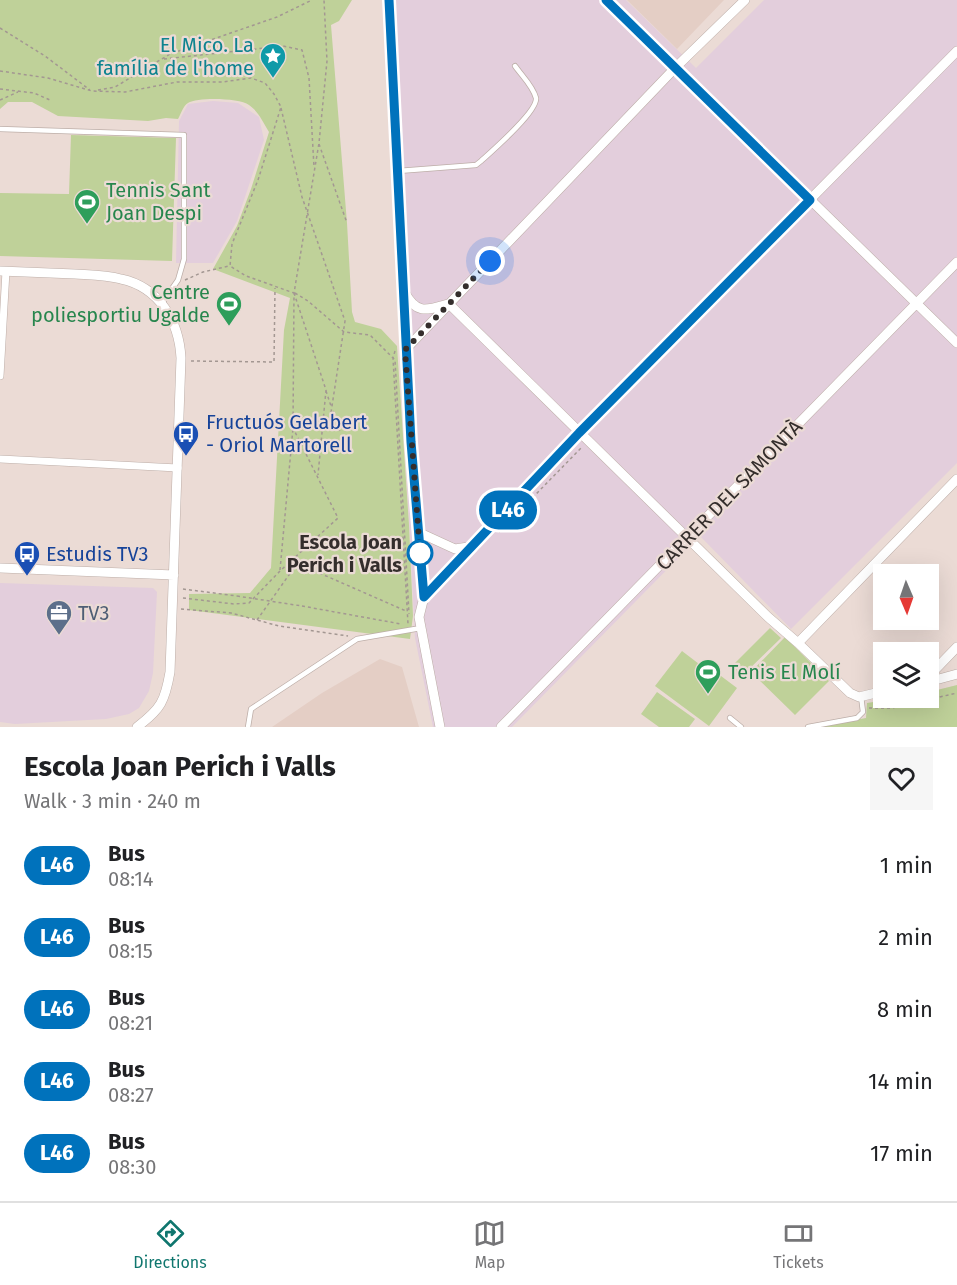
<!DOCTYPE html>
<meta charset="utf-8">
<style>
body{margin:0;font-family:"Fira Sans",sans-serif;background:#f6f6f6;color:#202124;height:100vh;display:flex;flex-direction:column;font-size:22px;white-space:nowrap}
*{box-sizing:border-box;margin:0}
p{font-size:20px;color:#757577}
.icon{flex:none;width:33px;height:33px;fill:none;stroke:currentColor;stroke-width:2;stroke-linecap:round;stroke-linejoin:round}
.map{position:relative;height:727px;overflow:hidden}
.panel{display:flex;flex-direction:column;background:#fff;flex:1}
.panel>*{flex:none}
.badge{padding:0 12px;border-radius:20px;font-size:21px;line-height:39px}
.needle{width:39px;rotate:178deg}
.tools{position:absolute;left:873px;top:564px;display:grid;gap:12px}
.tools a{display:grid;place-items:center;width:66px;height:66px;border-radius:0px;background:#fff;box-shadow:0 6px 24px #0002;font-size:30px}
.you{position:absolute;width:30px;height:30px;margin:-15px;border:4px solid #fff;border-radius:50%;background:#1a73e8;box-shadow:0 0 0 9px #1a73e833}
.map>.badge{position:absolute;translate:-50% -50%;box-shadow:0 0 0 3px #fff}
.round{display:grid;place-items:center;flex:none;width:63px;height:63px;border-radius:0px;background:#f6f6f6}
.head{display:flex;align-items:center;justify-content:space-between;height:102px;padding:0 24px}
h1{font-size:28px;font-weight:700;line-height:45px}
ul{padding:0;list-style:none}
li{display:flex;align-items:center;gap:18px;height:72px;padding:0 24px}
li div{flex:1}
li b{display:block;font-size:22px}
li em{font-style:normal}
li .badge{min-width:66px;font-weight:700;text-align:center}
.menu{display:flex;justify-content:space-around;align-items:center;height:84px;border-top:2px solid #e0e0e0;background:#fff;font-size:16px;color:#757577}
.menu a{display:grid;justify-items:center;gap:3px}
.menu .on{color:#0f766e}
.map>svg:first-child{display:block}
</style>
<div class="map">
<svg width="957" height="727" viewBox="0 0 957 727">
<rect width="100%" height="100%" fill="#ebdbd5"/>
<path fill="#e4cec5" d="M 627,0 L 724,0 L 677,49 Z
M 380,659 L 402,667 L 419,727 L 272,727 L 322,693 Z"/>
<path fill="#e3cedc" d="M 382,0 L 626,0 L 696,68 L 764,0 L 957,0 L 957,463 L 791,629 L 700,536 L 512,727 L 433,727 L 415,638 Z
M 213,101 L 238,103 L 259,117 L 264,140 L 237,221 L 213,263 L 176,263 L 179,121 L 188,104 Z
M 0,583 L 153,588 L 157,592 L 153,673 L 149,691 L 139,708 L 129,714 L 106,719 L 15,724 L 0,722 Z"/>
<path fill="#bfd199" d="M 0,0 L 352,0 L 339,21 L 331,25 L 347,223 L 352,312 L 355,322 L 381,329 L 397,346 L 409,525 L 413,616 L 410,639 L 189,610 L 189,594 L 250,593 L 271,568 L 284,330 L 290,298 L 213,269 L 237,226 L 251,189 L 269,132 C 263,122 258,111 249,105 C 239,98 198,97 188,103 C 183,106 181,114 178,119 L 166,118 L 148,121 L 58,116 L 32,102 L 8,102 L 0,109 Z
M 71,135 L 176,138 L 172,261 L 0,256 L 0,193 L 69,194 Z
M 770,628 L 781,638 L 740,678 L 730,668 Z
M 785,637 L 829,681 L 795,715 L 751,672 Z
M 682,651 L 703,667 L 705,664 L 737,688 L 709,726 L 655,686 Z
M 957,685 L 957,727 L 816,727 L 866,718 L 867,703 L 899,698 L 928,698 L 929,692 Z
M 657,692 L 695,719 L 689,727 L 659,727 L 641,714 Z"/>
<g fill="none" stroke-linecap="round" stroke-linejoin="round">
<g stroke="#bdaea8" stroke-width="6">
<path id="service" d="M 0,129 L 184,135 L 184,259 L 178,280 L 162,303
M 398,171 L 476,165 L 481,161 C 492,151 538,111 536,98 C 533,86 522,76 515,66
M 730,718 L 741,727
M 248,727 L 251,709 L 357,639 L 421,628
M 808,727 L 857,718 L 863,712 L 861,696"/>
</g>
<g stroke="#bdaea8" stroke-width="8">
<path id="pedestrian" d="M 0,376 L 6,271
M 0,459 L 178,468"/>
</g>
<g stroke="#bdaea8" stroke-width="10">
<path id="minor" d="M 389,0 L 412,464 L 424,597 L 419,617 L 440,727
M 606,0 L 957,343
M 0,271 C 25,272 50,273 75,274 C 90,275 106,275 121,279 C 159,287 179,321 181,358 L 170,672 C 165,701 161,709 137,727
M 405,293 C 417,315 427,310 448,304
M 449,304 L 768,617 L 798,643 L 850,693 L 859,697 L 884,691
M 405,350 L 675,68 L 745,0
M 418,532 L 455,549 L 475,546
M 0,568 L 174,575
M 424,597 L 579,433 L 957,51
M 798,643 L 957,479
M 928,677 L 957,647
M 928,682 L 957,674
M 501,727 L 957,262"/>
</g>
<path stroke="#a39792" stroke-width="1.5" stroke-dasharray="3 3" stroke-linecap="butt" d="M 0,28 L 45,56 L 90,90
M 164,59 L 283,46 L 302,50 L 309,78 L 314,167
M 0,71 L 48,78 L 92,91 L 125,92 L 177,82 L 222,82 L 251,78 L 265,83 L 274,94 L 281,107 L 258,180 L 232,244 L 230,266 L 246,276 L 294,293 L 319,143 L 327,61 L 324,0
M 0,89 L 34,93 L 50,100
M 98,90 L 115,87 L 170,54 L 277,17 L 312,0
M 0,100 L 18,92
M 281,108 L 302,197 L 345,321 L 330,419
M 319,144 L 347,223
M 185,280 L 203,272 L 229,266
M 294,293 L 326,390 L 318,475
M 295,293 L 308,301 L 344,332 L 370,335 L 395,360 L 409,614
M 395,351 L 393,358 L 408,624
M 191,361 L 274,362 L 275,288
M 326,391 L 331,406
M 333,411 L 340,432
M 499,532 L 582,447
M 292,561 L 406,611
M 280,570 L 293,428 L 294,293
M 183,589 L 237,596
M 183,598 L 234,604 L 249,603 L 280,571 L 338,518 L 293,428
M 302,606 L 401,624
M 181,609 L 231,613 L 279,626 L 348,636
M 257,620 L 296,565
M 869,708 L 892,708 L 957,693"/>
<use href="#service" stroke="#fff" stroke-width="4.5"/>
<use href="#pedestrian" stroke="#fff" stroke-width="7"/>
<use href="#minor" stroke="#fff" stroke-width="9"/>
<path stroke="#a39792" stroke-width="1.5" stroke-dasharray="3 3" stroke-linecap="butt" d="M 237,596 L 302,606"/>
</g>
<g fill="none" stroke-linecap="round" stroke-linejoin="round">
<g stroke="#fff" stroke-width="14">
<path id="line" d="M 389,0 L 411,442 L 424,597 L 579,433 L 810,200 L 606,0"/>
</g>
<use href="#line" stroke="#0072bc" stroke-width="9"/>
<path stroke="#342e2c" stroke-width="6" stroke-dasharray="0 10.8" d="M 420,553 L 405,350 L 490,261"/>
</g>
<defs>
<g id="sight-pin" transform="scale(1.35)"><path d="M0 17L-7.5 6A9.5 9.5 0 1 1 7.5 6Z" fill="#0f9aa8" stroke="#ebdbd5"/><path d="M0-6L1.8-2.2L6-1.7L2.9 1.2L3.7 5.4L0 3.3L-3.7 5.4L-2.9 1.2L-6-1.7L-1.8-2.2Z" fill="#fff"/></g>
<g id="stadium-pin" transform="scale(1.35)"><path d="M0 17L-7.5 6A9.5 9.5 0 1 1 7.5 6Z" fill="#2e9e5b" stroke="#ebdbd5"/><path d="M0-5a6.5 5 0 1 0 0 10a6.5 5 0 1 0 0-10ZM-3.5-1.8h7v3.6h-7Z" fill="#fff"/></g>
<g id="bus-pin" transform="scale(1.35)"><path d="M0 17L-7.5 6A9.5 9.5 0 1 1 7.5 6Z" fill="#1a4fb4" stroke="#ebdbd5"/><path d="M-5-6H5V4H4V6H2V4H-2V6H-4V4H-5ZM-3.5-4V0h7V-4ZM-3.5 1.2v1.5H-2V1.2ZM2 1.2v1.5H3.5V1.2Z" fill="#fff"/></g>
<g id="office-pin" transform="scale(1.35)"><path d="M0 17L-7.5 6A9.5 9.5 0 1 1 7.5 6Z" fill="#5c6f8a" stroke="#ebdbd5"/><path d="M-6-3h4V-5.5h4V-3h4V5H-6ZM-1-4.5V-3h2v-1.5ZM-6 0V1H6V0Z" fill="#fff"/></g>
</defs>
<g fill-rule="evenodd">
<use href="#sight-pin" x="273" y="56"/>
<use href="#stadium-pin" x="87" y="202"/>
<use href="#stadium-pin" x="229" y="304"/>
<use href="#bus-pin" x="186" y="434"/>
<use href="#bus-pin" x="27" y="554"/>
<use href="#office-pin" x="59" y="613"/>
<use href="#stadium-pin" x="708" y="672"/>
</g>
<circle fill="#fff" stroke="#0072bc" stroke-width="3" cx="420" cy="553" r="12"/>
<g text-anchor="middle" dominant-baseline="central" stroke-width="4.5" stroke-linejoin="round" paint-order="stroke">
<g font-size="20" fill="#0d838f" stroke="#ebdbd5" text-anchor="end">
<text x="254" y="45">El Mico. La<tspan x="254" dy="23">família de l'home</tspan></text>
</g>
<g font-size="20" fill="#27864d" stroke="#ebdbd5" text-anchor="start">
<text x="106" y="190">Tennis Sant<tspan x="106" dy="23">Joan Despi</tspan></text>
<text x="210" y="292" text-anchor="end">Centre<tspan x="210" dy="23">poliesportiu Ugalde</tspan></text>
<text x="728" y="672">Tenis El Molí</text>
</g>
<g font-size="20" fill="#164399" stroke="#ebdbd5" text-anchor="start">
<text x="206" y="422">Fructuós Gelabert<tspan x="206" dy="23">- Oriol Martorell</tspan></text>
<text x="46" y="554">Estudis TV3</text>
</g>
<g font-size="20" fill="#342e2c" stroke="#ebdbd5">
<text transform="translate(729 495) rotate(-46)">CARRER DEL SAMONTÀ</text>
</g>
<g font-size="20" font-weight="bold" fill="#342e2c" stroke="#ebdbd5" text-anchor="end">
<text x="402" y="542">Escola Joan<tspan x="402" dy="23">Perich i Valls</tspan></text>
</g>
<g font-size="20" fill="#4e5e75" stroke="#ebdbd5" text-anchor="start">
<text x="78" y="613">TV3</text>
</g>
</g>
</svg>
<div class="tools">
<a><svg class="needle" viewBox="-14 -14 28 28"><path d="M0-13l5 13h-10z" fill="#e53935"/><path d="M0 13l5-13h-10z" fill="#757577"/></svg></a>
<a><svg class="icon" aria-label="layers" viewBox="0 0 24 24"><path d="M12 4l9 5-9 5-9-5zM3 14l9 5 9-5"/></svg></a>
</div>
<div class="you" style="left:490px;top:261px"></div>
<b class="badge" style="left:508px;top:510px;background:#0072bc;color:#fff">L46</b>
</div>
<section class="panel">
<div class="head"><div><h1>Escola Joan Perich i Valls</h1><p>Walk · 3 min · 240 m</p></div><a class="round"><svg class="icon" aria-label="heart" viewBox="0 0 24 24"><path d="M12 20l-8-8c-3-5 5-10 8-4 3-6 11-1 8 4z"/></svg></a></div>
<ul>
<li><span class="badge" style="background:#0072bc;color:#fff">L46</span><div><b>Bus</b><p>08:14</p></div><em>1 min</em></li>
<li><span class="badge" style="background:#0072bc;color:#fff">L46</span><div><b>Bus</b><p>08:15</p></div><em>2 min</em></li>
<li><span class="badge" style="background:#0072bc;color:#fff">L46</span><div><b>Bus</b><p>08:21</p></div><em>8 min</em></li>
<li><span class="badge" style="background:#0072bc;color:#fff">L46</span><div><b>Bus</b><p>08:27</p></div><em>14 min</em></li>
<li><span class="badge" style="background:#0072bc;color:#fff">L46</span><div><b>Bus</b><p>08:30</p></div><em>17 min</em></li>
</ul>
</section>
<nav class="menu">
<a class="on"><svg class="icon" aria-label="directions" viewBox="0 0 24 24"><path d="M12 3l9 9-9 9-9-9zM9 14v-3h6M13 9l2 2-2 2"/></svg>Directions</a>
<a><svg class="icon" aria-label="map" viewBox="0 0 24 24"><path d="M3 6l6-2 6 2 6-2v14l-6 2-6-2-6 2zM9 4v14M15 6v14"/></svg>Map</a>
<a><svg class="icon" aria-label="tickets" viewBox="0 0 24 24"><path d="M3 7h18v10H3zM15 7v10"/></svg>Tickets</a>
</nav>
